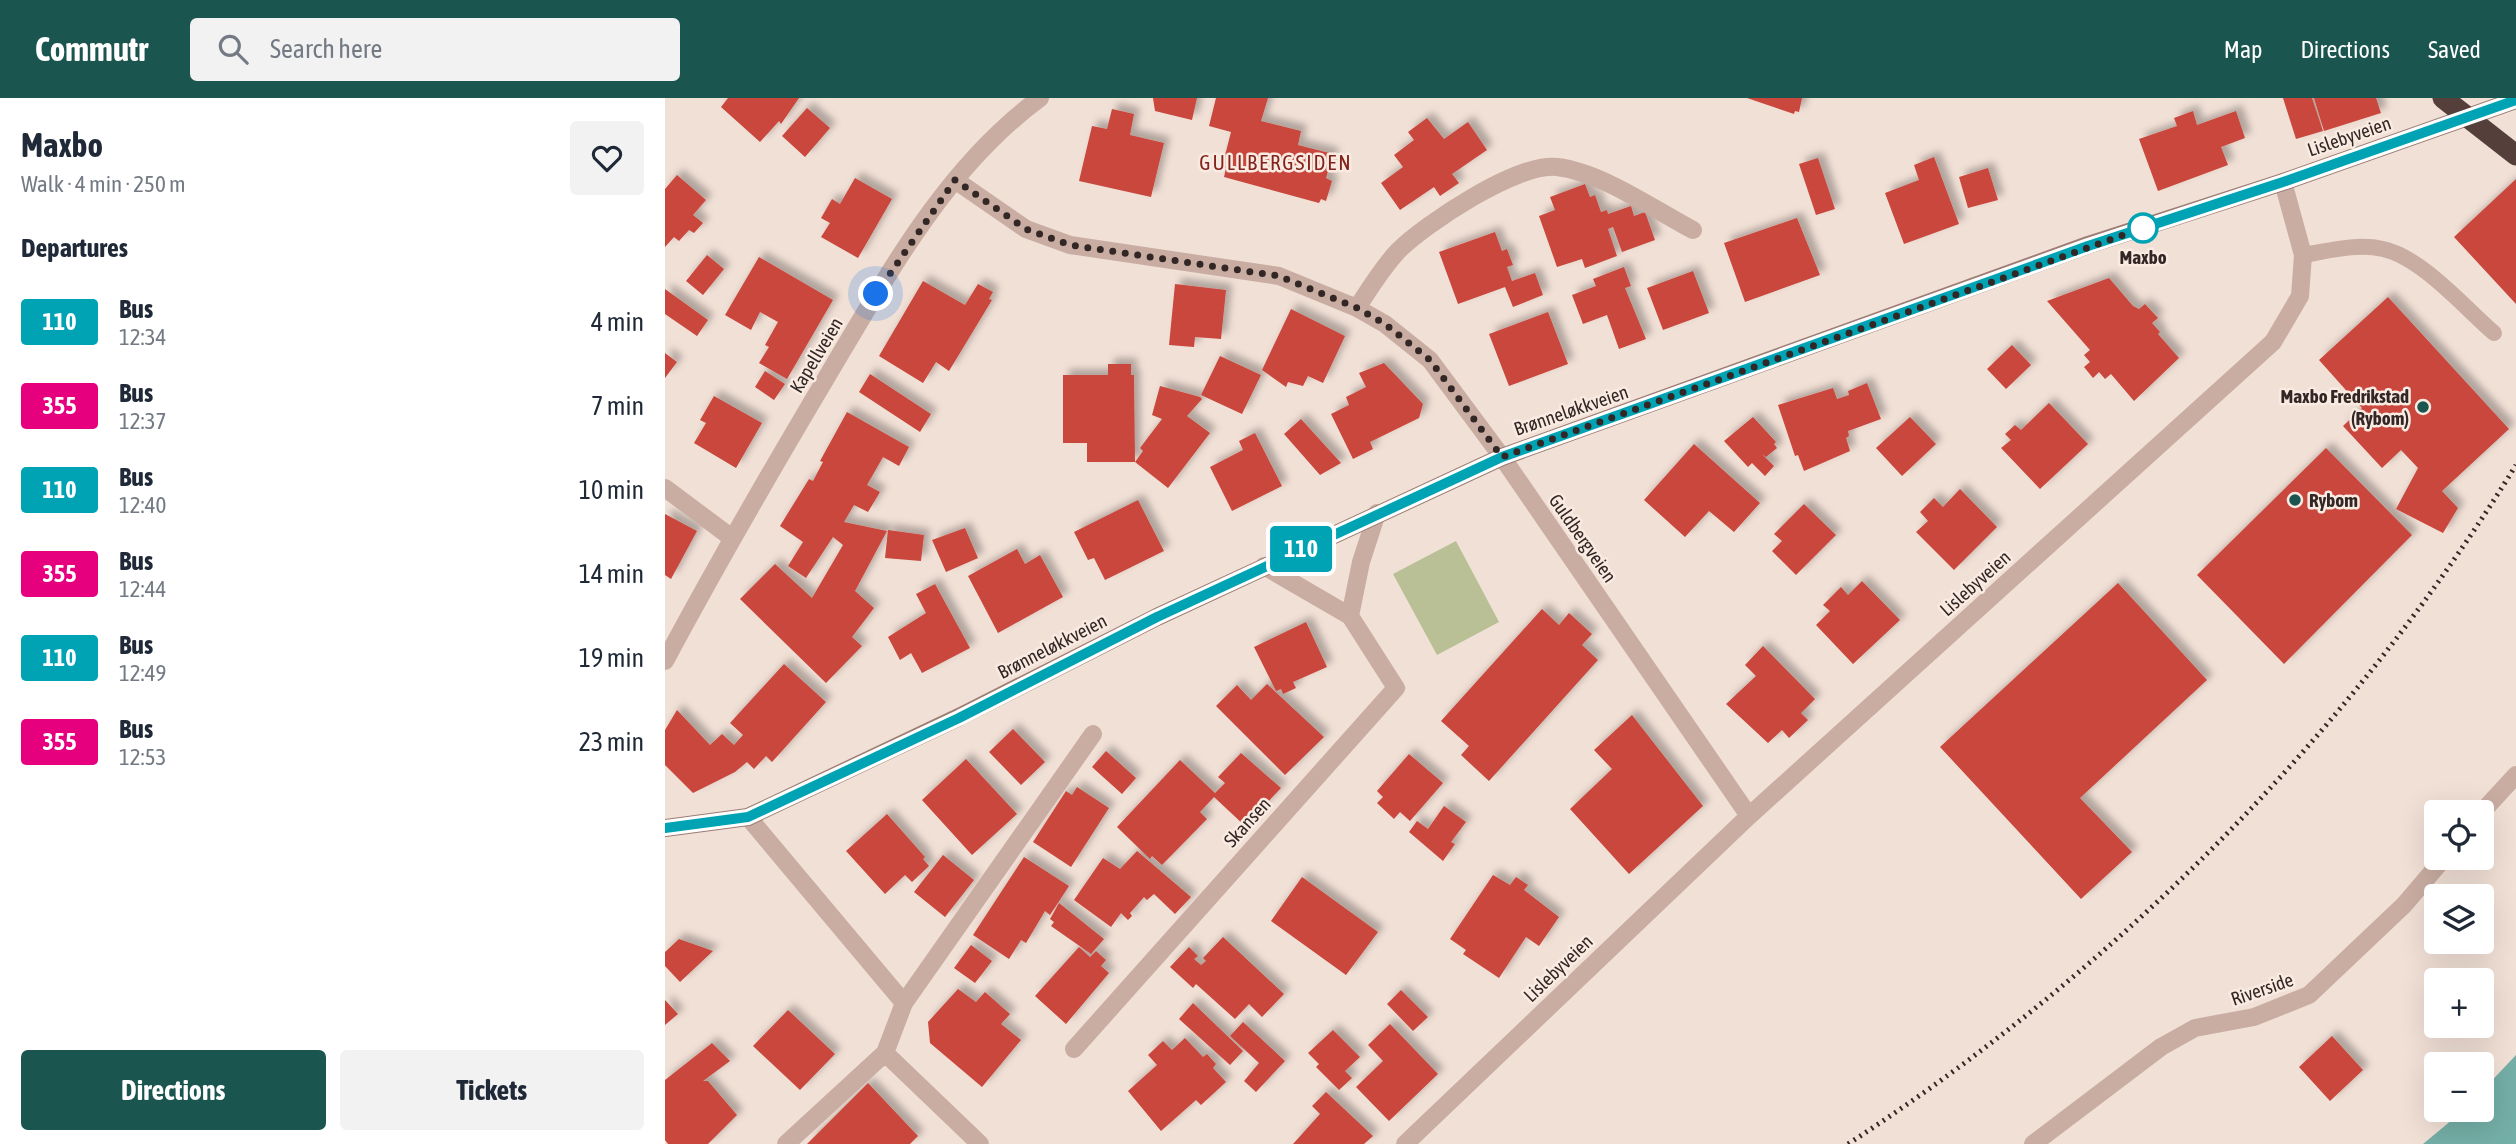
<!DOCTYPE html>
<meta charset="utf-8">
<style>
body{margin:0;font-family:"Asap Condensed",sans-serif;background:#f2f2f3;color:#1f2937;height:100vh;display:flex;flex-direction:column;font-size:26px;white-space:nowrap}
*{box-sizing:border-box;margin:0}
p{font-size:23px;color:#747a83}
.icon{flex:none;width:38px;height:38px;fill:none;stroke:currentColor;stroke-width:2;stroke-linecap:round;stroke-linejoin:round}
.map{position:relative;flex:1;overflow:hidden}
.drawer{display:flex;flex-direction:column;background:#fff;width:665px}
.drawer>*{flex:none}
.badge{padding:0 14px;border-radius:5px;font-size:24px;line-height:46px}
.buttons{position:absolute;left:1759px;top:702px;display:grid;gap:14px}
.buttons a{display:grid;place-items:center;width:70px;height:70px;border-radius:7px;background:#fff;box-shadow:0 7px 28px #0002;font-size:35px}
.you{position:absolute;width:35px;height:35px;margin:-18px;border:5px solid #fff;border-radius:50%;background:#1a73e8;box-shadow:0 0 0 10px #1a73e833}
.map>.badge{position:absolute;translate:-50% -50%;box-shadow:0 0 0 4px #fff}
h2{padding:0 21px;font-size:26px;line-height:63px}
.round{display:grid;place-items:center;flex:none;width:74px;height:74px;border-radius:7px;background:#f2f2f3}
.overview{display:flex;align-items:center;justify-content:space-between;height:119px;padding:0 21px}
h1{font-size:33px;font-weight:700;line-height:52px}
.primary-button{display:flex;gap:14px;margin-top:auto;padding:14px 21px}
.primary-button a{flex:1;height:80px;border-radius:7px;background:#1a554f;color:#fff;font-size:28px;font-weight:700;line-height:80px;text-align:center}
.primary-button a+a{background:#f2f2f3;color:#1f2937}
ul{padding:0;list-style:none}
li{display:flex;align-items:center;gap:21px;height:84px;padding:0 21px}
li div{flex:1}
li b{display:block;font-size:26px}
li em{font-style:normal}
li .badge{min-width:77px;font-weight:700;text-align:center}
header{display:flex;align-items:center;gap:42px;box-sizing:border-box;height:98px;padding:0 35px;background:#1a554f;color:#fff}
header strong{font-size:33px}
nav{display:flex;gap:38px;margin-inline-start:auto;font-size:24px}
.search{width:490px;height:63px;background:#f2f2f3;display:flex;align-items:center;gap:18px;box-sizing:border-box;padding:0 24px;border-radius:7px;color:#747a83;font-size:26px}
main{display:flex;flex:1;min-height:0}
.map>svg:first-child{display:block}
</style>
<header>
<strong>Commutr</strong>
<div class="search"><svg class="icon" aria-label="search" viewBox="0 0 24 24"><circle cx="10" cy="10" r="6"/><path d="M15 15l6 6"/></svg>Search here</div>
<nav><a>Map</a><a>Directions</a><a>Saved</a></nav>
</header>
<main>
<section class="drawer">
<div class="overview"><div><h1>Maxbo</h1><p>Walk · 4 min · 250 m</p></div><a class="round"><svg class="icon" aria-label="heart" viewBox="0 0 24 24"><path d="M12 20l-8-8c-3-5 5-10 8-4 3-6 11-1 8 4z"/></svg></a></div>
<h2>Departures</h2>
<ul>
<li><span class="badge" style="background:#00a3b4;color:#fff">110</span><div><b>Bus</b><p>12:34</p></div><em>4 min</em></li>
<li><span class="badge" style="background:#e6007e;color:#fff">355</span><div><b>Bus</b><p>12:37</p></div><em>7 min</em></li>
<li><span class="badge" style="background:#00a3b4;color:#fff">110</span><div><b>Bus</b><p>12:40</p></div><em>10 min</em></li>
<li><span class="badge" style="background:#e6007e;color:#fff">355</span><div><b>Bus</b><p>12:44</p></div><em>14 min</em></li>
<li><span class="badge" style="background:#00a3b4;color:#fff">110</span><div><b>Bus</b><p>12:49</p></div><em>19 min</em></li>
<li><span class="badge" style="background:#e6007e;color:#fff">355</span><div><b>Bus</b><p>12:53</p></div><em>23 min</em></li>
</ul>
<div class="primary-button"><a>Directions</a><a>Tickets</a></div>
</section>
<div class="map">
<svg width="1851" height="1046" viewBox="0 0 1851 1046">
<defs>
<filter id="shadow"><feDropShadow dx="6" dy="-6" stdDeviation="3.5" flood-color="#0004"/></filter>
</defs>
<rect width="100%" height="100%" fill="#f1e0d6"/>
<path fill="#b9c096" d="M 791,443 L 834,524 L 772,557 L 728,476 Z"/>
<path fill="#74afa7" d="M 1851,957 L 1851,1046 L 1758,1046 L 1799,1012 L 1816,1012 L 1817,993 Z"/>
<path fill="#c9463c" filter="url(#shadow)" d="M 63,0 L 134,0 L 116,26 L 114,23 L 95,44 L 56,9 Z
M 488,0 L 532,0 L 527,22 L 490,13 Z
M 551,0 L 603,0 L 596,23 L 636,33 L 633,47 L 668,56 L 661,80 L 667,83 L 661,103 L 656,101 L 654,105 L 559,79 L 561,70 L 557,69 L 566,34 L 544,28 Z
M 1082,0 L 1137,0 L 1134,14 L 1130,13 L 1129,16 Z
M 1618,0 L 1647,0 L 1658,33 L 1631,41 Z
M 1649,0 L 1711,0 L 1716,15 L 1659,33 Z
M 142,10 L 165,30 L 140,59 L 117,38 Z
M 447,11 L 469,16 L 465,37 L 499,45 L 486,99 L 414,83 L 427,28 L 442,31 Z
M 1528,13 L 1532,27 L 1571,13 L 1580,40 L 1556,49 L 1563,67 L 1493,93 L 1474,41 L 1512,28 L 1509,20 Z
M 762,20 L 779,41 L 803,24 L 822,52 L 787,76 L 794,85 L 775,98 L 769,89 L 735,112 L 716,85 L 738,69 L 729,57 L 749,42 L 743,34 Z
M 1269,59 L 1294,126 L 1239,146 L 1220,95 L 1254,82 L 1249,67 Z
M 1153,60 L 1170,111 L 1151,117 L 1134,66 Z
M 1323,70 L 1333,102 L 1303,110 L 1294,79 Z
M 12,77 L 41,102 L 28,117 L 38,125 L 29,135 L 24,132 L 14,143 L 9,139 L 0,149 L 0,91 Z
M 190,80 L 227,101 L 193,160 L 156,139 L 165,125 L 156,120 L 167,101 L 175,106 Z
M 1851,81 L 1851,206 L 1789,139 Z
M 920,86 L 925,99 L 930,97 L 936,114 L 942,112 L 943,116 L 966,108 L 969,118 L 980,114 L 990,142 L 957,154 L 948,129 L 943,131 L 952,158 L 920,170 L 917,161 L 892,169 L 874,118 L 890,112 L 885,99 Z
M 1132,120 L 1155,177 L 1080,204 L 1059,145 Z
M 830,134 L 837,153 L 842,151 L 848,167 L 842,169 L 847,183 L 870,175 L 878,197 L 848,209 L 840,189 L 793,206 L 774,154 Z
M 42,157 L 59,171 L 38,197 L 21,183 Z
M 94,159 L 168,202 L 122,281 L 94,265 L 104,249 L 100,247 L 113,224 L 95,214 L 86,232 L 60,217 Z
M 959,169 L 966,188 L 960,190 L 981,241 L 954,251 L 942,217 L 918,226 L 907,197 L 931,188 L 928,181 Z
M 1028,173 L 1044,215 L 998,232 L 982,190 Z
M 1444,180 L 1468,208 L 1474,211 L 1480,206 L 1493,220 L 1487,225 L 1495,234 L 1493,236 L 1514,260 L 1469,303 L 1446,276 L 1440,281 L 1434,274 L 1428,280 L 1419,269 L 1425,264 L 1419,257 L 1425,252 L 1382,203 Z
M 258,183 L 300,207 L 313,186 L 328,194 L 324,201 L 327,202 L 284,273 L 271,264 L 258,285 L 214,258 Z
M 510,186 L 561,192 L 556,241 L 530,239 L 529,249 L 504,247 Z
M 0,191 L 43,222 L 32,238 L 0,216 Z
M 1723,199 L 1844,331 L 1777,393 L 1793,410 L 1778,435 L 1731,411 L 1753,370 L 1736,352 L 1717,370 L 1678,328 L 1697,310 L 1654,262 Z
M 626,211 L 680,238 L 658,285 L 643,278 L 638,288 L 623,284 L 621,289 L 597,272 Z
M 883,214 L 903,266 L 844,288 L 824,236 Z
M 1347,247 L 1366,267 L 1341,291 L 1322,271 Z
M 0,255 L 12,264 L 0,280 Z
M 555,258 L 596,277 L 577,316 L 536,297 Z
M 719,265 L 758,306 L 754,320 L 705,344 L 708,351 L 688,361 L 666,316 L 684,307 L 681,299 L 701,289 L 694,275 Z
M 443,266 L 466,266 L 466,277 L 469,277 L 470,364 L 422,364 L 422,345 L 398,345 L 398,277 L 443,277 Z
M 100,273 L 120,286 L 109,302 L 90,289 Z
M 205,276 L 266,316 L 255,334 L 194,294 Z
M 1202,285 L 1216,321 L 1183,333 L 1184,338 L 1181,340 L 1185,353 L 1139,373 L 1133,357 L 1130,358 L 1113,307 L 1168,290 L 1172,301 L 1184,297 L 1183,293 Z
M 495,288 L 535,299 L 537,301 L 522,318 L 545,335 L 503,390 L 470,364 L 478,353 L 475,350 L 497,321 L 487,317 Z
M 49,298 L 97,325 L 71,370 L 29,345 L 41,325 L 35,322 Z
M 1384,305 L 1423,346 L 1375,391 L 1336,350 L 1346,342 L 1340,336 L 1350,327 L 1356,332 Z
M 182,314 L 244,349 L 234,368 L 218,359 L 202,387 L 215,394 L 203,414 L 189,407 L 179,424 L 222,433 L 190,493 L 209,510 L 187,539 L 197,548 L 161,585 L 75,501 L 110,466 L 147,500 L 178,447 L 168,439 L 141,480 L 123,468 L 138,444 L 115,428 L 144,381 L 148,383 L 158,364 L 155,363 Z
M 1088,319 L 1111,344 L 1109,346 L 1112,350 L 1101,359 L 1097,356 L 1109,368 L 1100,378 L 1087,365 L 1083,369 L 1059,343 Z
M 1245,319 L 1271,346 L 1237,378 L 1211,350 Z
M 636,321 L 676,365 L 655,377 L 619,336 Z
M 590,335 L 617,388 L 567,413 L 545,369 L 578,352 L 574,343 Z
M 1029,346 L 1095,405 L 1069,434 L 1044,413 L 1020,439 L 979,402 Z
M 1661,350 L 1747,437 L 1619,566 L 1532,477 Z
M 1295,391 L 1332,429 L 1289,472 L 1251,434 L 1263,423 L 1255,414 L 1269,400 L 1278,409 Z
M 473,402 L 499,453 L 440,482 L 429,460 L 423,462 L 409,434 Z
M 1139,406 L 1171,437 L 1131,477 L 1107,453 L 1117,443 L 1109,436 Z
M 0,416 L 32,433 L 6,481 L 0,477 Z
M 300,430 L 313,460 L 281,474 L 267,442 Z
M 223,432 L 259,437 L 256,463 L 220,460 Z
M 352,451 L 360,466 L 375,457 L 398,499 L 333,535 L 303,478 Z
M 1197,483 L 1235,522 L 1188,566 L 1151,527 L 1165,513 L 1158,507 L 1176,489 L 1183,497 Z
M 1453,485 L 1542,582 L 1415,700 L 1467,754 L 1416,801 L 1275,649 Z
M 270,486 L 305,550 L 257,575 L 246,555 L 235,562 L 223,539 L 261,515 L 251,496 Z
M 877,511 L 894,527 L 904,515 L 927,536 L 917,547 L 933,562 L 824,683 L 796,657 L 804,648 L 776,623 Z
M 641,524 L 662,569 L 628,584 L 631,590 L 618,596 L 616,591 L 611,593 L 589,549 Z
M 1098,548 L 1150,601 L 1136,615 L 1143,622 L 1124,640 L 1117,632 L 1103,645 L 1061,606 L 1091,578 L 1080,567 Z
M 119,566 L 161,604 L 107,664 L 101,658 L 89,671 L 82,664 L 70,674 L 28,695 L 0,667 L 0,632 L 12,612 L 45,647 L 57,636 L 69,647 L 78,637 L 65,625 Z
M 602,586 L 659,639 L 620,677 L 551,608 L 572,587 L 586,602 Z
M 967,617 L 1038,708 L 964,776 L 905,711 L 947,671 L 929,652 Z
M 348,631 L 380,664 L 356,687 L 324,654 Z
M 441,653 L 471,680 L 457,696 L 427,669 Z
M 576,655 L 616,690 L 580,728 L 549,699 L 535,714 L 542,721 L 497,767 L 487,758 L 485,761 L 452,729 L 515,662 L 550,695 L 560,685 L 553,679 Z
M 744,656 L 778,685 L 745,723 L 735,714 L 729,721 L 712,705 L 718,699 L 712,693 Z
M 301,661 L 352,716 L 307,757 L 257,702 Z
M 412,689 L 444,710 L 406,769 L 368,744 L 401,693 L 407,697 Z
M 779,708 L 801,724 L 786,744 L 790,746 L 778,763 L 744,734 L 752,723 L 763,731 Z
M 222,716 L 260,759 L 258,761 L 264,768 L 247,784 L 240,777 L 220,796 L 181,753 Z
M 472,753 L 526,799 L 510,816 L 489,796 L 482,802 L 479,799 L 465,815 L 467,818 L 463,822 L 456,815 L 446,829 L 409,802 L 438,760 L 455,771 Z
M 278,757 L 309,782 L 280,819 L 249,794 Z
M 359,759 L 404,788 L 385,817 L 380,813 L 361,845 L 356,842 L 344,861 L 308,837 Z
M 828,777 L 845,787 L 851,779 L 863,787 L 859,792 L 894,819 L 874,848 L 861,839 L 834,880 L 798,856 L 801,852 L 785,841 Z
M 637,779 L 713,834 L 681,877 L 606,823 Z
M 394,805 L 439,841 L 426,856 L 386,828 L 389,824 L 385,821 Z
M 558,839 L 619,896 L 597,919 L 584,906 L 570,921 L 531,886 L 528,890 L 505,869 L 524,849 L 533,858 L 529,861 L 536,867 L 541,863 L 538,860 Z
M 14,841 L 48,853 L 15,884 L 0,868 L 0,854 Z
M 306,847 L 327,863 L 310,885 L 289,870 Z
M 414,849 L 425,859 L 431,853 L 441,862 L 436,868 L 444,875 L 401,926 L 370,898 Z
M 293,891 L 311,904 L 320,894 L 345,916 L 336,926 L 356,942 L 317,989 L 265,945 L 263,924 Z
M 736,892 L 763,919 L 748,933 L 722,906 Z
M 0,902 L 13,916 L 0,927 Z
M 528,905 L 578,953 L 565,967 L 514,921 Z
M 123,912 L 170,956 L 135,992 L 88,948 Z
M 578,924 L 620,963 L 591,994 L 579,983 L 594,965 L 565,938 Z
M 725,926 L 773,976 L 724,1023 L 691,989 L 718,963 L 703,947 Z
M 668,932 L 695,959 L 680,973 L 687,980 L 674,992 L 651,969 L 654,966 L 643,955 Z
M 1667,938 L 1698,972 L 1665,1003 L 1634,969 Z
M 520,940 L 538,959 L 542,956 L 551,966 L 548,970 L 561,984 L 536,1007 L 531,1002 L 496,1033 L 463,993 L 492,967 L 483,957 L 498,943 L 507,952 Z
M 47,945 L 65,963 L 38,983 L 43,983 L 72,1017 L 43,1046 L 3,1046 L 0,1042 L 0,982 Z
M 203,985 L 253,1038 L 245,1046 L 142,1046 Z
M 661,994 L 708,1038 L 699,1046 L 628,1046 L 655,1016 L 647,1008 Z"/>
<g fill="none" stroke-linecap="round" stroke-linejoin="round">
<path stroke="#c9ada2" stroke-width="16" d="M 1638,157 C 1663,153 1692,145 1718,151 C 1756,159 1800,210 1829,235"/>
<path stroke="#c9ada2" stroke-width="18" d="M 290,82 L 361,131 L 405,147 L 614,178 L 692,210 L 720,226 L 765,262 L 837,359 L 1084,718
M 692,210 C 705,190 717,170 733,153 C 760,126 853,64 892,69 C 936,74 988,111 1028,132
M 0,390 L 67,440
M 685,518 L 696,464 L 712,415
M 0,563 C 52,466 107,371 163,277 C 222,178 280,70 375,0
M 1816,715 L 1851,677
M 83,719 L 239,905 L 428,636
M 409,951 L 731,590 L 685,518 L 599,468
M 220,955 L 315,1046
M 121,1046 L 220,955 L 239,905
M 740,1046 L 1084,718 L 1608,244 L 1635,198 L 1638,157 L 1618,84
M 1368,1046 L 1496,949 L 1530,930 L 1589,919 L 1644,897 L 1739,807 L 1779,760"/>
<path stroke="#9c7c74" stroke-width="18" d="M 0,730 L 83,719 L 294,619 L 492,519 L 837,359 L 1423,147 L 1618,84 L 1851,2"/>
<path stroke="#332725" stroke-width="5" stroke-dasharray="2 5" stroke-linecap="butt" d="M 1183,1046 C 1450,873 1684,638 1851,367"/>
<path stroke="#553f3b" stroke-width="21" d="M 1778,0 L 1851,57"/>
</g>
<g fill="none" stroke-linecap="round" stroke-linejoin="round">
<g stroke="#fff" stroke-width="16">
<path id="line" d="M 0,730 L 83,719 L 294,620 L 492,519 L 837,359 L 1423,148 L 1618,84 L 1851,2"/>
</g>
<use href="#line" stroke="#00a3b4" stroke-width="10"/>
<path stroke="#332725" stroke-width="7" stroke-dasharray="0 12.6" d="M 211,196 L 290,82 L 361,131 L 405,147 L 614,178 L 692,210 L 720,226 L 765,262 L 837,359 L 1478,130"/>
</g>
<circle fill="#fff" stroke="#00a3b4" stroke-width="3.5" cx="1478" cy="130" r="14"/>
<g fill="#1a554f" stroke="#f9ebe2" stroke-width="2.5">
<circle cx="1758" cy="309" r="7"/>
<circle cx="1630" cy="402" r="7"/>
</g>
<g text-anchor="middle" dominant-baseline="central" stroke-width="5" stroke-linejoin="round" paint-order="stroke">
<g font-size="19" fill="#332725" stroke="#f9ebe2">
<text transform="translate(1684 38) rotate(-19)">Lislebyveien</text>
<text transform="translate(151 257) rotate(-59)">Kapellveien</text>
<text transform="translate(906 312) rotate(-19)">Brønneløkkveien</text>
<text transform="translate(918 440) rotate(55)">Guldbergveien</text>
<text transform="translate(1310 485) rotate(-42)">Lislebyveien</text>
<text transform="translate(387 548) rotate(-27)">Brønneløkkveien</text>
<text transform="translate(582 724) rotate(-48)">Skansen</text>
<text transform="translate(893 870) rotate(-44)">Lislebyveien</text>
<text transform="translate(1597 891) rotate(-19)">Riverside</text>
</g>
<g font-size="19" font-weight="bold" fill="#332725" stroke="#f9ebe2">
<text x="1478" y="159">Maxbo</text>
</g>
<g font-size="19" font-weight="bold" fill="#332725" stroke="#f9ebe2" text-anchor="end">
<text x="1744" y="298">Maxbo Fredrikstad<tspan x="1744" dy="22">(Rybom)</tspan></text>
<text x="1644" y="402" text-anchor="start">Rybom</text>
</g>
<g font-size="21" letter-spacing="2" fill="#84231c" stroke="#f9ebe2">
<text x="611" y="64">GULLBERGSIDEN</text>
</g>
</g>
</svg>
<div class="buttons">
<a><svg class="icon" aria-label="locate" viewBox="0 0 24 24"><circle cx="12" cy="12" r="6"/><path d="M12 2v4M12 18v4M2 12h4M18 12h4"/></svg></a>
<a><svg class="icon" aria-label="layers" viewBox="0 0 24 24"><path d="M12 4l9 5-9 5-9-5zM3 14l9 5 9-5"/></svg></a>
<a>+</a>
<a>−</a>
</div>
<div class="you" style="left:211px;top:196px"></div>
<b class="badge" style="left:636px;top:451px;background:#00a3b4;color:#fff">110</b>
</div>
</main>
